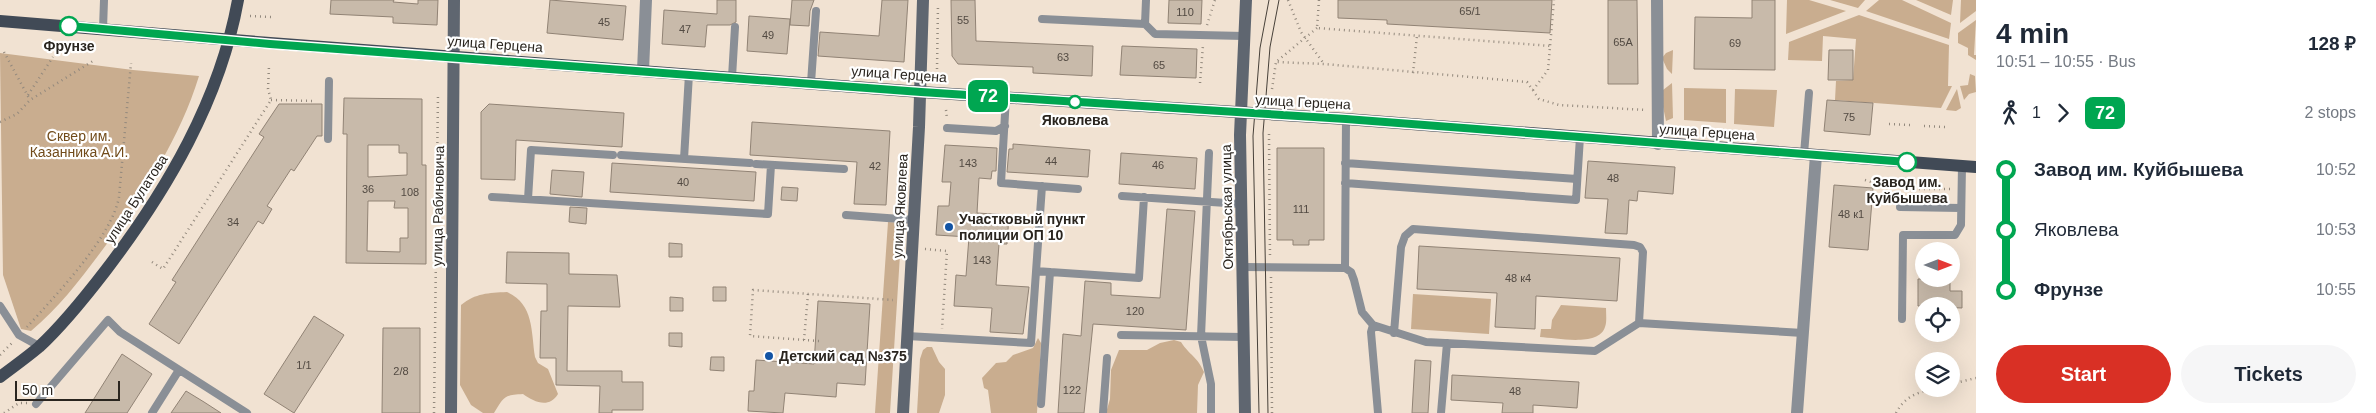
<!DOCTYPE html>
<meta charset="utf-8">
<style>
body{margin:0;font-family:Arial,sans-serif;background:#f6f6f7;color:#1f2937;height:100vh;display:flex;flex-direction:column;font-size:19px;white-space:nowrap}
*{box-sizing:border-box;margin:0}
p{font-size:16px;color:#747a83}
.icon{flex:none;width:28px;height:28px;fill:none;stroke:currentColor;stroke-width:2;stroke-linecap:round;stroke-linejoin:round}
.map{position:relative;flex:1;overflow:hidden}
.panel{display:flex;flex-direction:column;background:#fff;width:400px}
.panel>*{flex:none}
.badge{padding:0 10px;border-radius:8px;font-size:18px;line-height:32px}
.needle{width:32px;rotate:90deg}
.fabs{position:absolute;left:1915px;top:242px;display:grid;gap:10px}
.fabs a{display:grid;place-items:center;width:45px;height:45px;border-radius:50%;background:#fff;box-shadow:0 5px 20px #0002;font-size:25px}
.scale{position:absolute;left:15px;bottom:12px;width:105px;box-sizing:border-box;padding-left:5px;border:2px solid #2a251f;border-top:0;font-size:14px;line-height:18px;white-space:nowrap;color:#2a251f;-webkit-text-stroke:4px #fff;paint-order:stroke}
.map>.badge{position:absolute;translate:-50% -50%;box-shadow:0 0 0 2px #fff}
.legs{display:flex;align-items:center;gap:8px;height:55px;padding:0 20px;font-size:16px}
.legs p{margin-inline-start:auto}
.headline{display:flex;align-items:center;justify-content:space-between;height:85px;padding:0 20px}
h1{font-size:28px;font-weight:600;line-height:38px}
.cta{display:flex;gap:10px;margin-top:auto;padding:10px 20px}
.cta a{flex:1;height:58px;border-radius:30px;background:#d93025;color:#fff;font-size:20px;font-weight:600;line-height:58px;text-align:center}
.cta a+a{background:#f6f6f7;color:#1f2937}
ul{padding:0 20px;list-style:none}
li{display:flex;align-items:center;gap:18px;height:60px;font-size:19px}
li i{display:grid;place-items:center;width:8px;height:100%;margin:0 6px;background:currentColor}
li i::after{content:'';width:12px;height:12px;margin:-6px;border:4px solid;border-radius:50%;background:#fff}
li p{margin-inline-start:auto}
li:first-child i{background:linear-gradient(#0000 50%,currentColor 0)}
li:last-child i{background:linear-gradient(currentColor 50%,#0000 0)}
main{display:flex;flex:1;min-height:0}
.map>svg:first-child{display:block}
</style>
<main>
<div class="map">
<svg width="1976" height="413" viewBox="0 0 1976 413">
<rect width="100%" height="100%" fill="#f1e2d2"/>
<path fill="#c9ad8f" d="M 1787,0 L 1809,0 L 1846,11 L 1786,34 Z
M 1830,0 L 1865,0 L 1858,8 Z
M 1879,0 L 1902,0 L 1951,23 L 1949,39 L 1866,11 Z
M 1916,0 L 1953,0 L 1951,15 Z
M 1961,0 L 1976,0 L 1976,11 L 1960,23 Z
M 1859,15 L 1949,45 L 1948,86 L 1952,86 L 1941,108 L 1835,100 L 1836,81 L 1853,80 L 1856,39 L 1823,36 L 1822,61 L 1788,60 L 1789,42 Z
M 1976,20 L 1974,55 L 1976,55 L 1976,60 L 1968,55 L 1968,48 L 1958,43 L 1958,33 Z
M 1673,50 L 1672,74 L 1667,69 L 1662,58 L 1666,53 Z
M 0,53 L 133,70 L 199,76 C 180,138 144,193 106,245 C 83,276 61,306 31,331 L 21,329 L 3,275 Z
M 1970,74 L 1975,76 L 1976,92 L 1969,94 L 1964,100 L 1960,86 L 1968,85 Z
M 1672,83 L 1673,118 L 1666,121 L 1662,102 L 1663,90 Z
M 1684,88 L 1726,89 L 1726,123 L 1684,120 Z
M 1735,89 L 1777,90 L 1774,127 L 1734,124 Z
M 1957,89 L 1961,108 L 1956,111 L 1946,110 Z
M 888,222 L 902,223 L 890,413 L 875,413 Z
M 507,292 C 534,304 531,331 535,357 L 538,363 L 548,369 L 558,394 C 549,409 534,402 523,394 C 503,395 504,397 494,413 L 483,413 L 471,405 L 460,385 L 461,305 C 476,293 488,293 507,292 Z
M 1413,294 L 1491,299 L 1489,334 L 1411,329 Z
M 1561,305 L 1606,308 C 1606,314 1607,322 1605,327 C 1599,347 1557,338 1540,337 L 1541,329 L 1551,329 L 1552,320 Z
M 1038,338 L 1041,343 L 1037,413 L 991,413 L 988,390 L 984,388 L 982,378 L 996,363 L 1006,362 L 1013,355 L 1033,348 Z
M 1174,340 L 1181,342 C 1190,356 1197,356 1204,372 L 1198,385 L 1197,413 L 1106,413 L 1110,399 L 1111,370 L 1119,350 L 1147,350 L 1160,343 Z
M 927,347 L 932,347 L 939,362 L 945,369 L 945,395 L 939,413 L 917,413 L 920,359 L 923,350 Z"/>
<path fill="#c8baaa" stroke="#918375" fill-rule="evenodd" d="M 331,0 L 394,0 L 393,2 L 418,4 L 418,0 L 438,0 L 437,25 L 393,23 L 393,17 L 330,14 Z
M 550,0 L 626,6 L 623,40 L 547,33 Z
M 717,0 L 736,0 L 736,22 L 730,25 L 707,25 L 705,47 L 662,44 L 664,10 L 717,14 Z
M 792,0 L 814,0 L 810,11 L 809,26 L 790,25 Z
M 882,0 L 908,0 L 904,62 L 818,56 L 820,32 L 879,36 Z
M 951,0 L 975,0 L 976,41 L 1093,46 L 1092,76 L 1033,73 L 1033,67 L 958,64 L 952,56 Z
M 1169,0 L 1202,0 L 1201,24 L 1168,23 Z
M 1338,0 L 1552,0 L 1550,33 L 1387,24 L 1387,20 L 1338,18 Z
M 1608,0 L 1637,0 L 1638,84 L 1608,84 Z
M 1752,0 L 1775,0 L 1775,70 L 1694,69 L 1695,17 L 1752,18 Z
M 749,16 L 790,19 L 787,54 L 747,51 Z
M 1122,46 L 1197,49 L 1196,78 L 1120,75 Z
M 1829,50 L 1853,50 L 1853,80 L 1828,80 Z
M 344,98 L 422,99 L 422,165 L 426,165 L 426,264 L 346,263 L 347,134 L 343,134 ZM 368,145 L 399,145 L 399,153 L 407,153 L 407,175 L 368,177 ZM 368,201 L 395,201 L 394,208 L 408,208 L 408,238 L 400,238 L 400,252 L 367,251 Z
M 1827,100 L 1873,103 L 1870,135 L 1824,131 Z
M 279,104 L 322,104 L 322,136 L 317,136 L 294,171 L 291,169 L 267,206 L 272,209 L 263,224 L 258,221 L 179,344 L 149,324 L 176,282 L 172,280 L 264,137 L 259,134 Z
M 489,104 L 624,113 L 622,147 L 516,140 L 515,180 L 481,179 L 481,112 Z
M 752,122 L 890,131 L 886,205 L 854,204 L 857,162 L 750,155 Z
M 1013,144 L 1090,150 L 1088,177 L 1007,172 L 1009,149 L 1013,149 Z
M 945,145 L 997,148 L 996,171 L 992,171 L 991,179 L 979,178 L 977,213 L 1009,215 L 1007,244 L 999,244 L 996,285 L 1029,287 L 1023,334 L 990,332 L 992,308 L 954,306 L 956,275 L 966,276 L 969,237 L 936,235 L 938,206 L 949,206 L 951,182 L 942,182 Z
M 1277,148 L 1324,148 L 1324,240 L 1309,240 L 1309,245 L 1293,245 L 1293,240 L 1277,240 Z
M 1121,153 L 1197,158 L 1195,189 L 1119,184 Z
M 1588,161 L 1675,167 L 1673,194 L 1638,191 L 1637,201 L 1629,200 L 1627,234 L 1605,233 L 1608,199 L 1585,198 Z
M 612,163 L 756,172 L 754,201 L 610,192 Z
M 552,170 L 584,172 L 582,197 L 550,194 Z
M 1834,185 L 1873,188 L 1868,250 L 1829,247 Z
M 782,187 L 798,188 L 797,201 L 781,200 Z
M 570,207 L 587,208 L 586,224 L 569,222 Z
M 1167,209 L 1195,211 L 1186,330 L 1093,324 L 1084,413 L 1058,413 L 1063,334 L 1081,336 L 1085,281 L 1111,283 L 1111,295 L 1160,298 Z
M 669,243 L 682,244 L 682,257 L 669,257 Z
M 1419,246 L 1620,258 L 1617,301 L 1536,296 L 1535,329 L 1495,327 L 1497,293 L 1417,289 Z
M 507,252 L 569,253 L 569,274 L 617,275 L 620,307 L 568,306 L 567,371 L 622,371 L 622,382 L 643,382 L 643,410 L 612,410 L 612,413 L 599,413 L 600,386 L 556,385 L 556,358 L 540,358 L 541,311 L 547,311 L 547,284 L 506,283 Z
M 1918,279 L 1950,279 L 1950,291 L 1962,291 L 1962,308 L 1918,306 Z
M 713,287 L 726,287 L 726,301 L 713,301 Z
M 670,297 L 683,298 L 683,311 L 670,311 Z
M 818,301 L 870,304 L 865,385 L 837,383 L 836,397 L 785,393 L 783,413 L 748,411 L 749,391 L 754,391 L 756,360 L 814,364 Z
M 314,316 L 344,335 L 294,413 L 264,394 Z
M 383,328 L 420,328 L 420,413 L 382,413 Z
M 669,333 L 682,333 L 682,347 L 669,346 Z
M 122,354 L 152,374 L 127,413 L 85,413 Z
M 711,357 L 724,357 L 724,371 L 710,370 Z
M 1415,360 L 1431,361 L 1428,413 L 1412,413 Z
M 1452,375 L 1579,382 L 1577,408 L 1533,405 L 1533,413 L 1502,413 L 1503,403 L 1451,400 Z
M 186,391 L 204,402 L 221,413 L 171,413 Z"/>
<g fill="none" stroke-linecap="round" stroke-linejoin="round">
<path stroke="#93897d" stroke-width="2.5" stroke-dasharray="1 4" stroke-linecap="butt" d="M 1288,0 L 1301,32 L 1324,64
M 1319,0 L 1317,28 L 1551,46
M 250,16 L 271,17
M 1207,25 L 1215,0
M 1317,28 L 1276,62 L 1324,64 L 1527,82 L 1539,99 L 1559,105 L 1646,110
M 4,52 L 30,100
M 937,69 L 938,4
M 1413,73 L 1417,36
M 1200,83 L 1203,45
M 1272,89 L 1276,62
M 1533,90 L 1548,70 L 1554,0
M 28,95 L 53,57
M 271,100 L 315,101
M 946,110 L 947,119
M 0,122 L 17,114 L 30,100 L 93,61
M 1889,124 L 1910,125
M 1924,126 L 1945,127
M 1269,134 L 1270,257
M 1865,180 L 1883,186 L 1906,188
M 1919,189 L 1952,189
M 925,249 L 947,251 L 942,329
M 152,262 L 163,269 L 271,100 L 268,89 L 269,66
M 1271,277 L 1272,413
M 27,327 C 55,296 112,237 119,197 L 131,63
M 804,340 L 808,294
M 819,341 L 750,336 L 753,290 L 893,300
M 0,355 L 13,342
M 1951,384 L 1976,378
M 4,413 L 19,403 L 27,403
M 434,413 L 438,93
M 1896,413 C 1904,398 1915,393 1932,389"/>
<path stroke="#8a8f96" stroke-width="8" d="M 1042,19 L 1145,24 L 1155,34 L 1244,36
M 1145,24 L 1146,0
M 103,29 L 104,0
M 732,77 L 735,27
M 811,83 L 816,11
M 1006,97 L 1001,183 L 1078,189
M 947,128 L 996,131 L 1005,126
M 328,139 L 329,81
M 1209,153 L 1201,336 L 1211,384 L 1211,413
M 1804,154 L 1809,93
M 621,155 L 750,163
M 684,159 L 689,74
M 1345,163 L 1577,179
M 756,164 L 844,169
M 1345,183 L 1576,200 L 1580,137
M 1122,196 L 1241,204
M 492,197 L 768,214 L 771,165
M 528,199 L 531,150 L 613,155
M 1900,207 L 1961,208
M 846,215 L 914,220
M 1243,267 L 1345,268 L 1346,119
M 1345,268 L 1351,272 L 1354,280 L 1362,312 L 1373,325 L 1426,342 L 1595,351 L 1639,323 L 1803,333
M 1036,271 L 1050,272 L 1041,404
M 1050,272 L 1139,278 L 1144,197
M 0,306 L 19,335 L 39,346
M 1902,319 L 1903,235 L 1955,235 L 1961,225 L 1962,166
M 1373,325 L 1371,332 L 1378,413
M 1394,333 L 1401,247 L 1405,236 L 1413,229 L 1634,245 L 1640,247 L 1643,252 L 1639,323
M 1121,335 L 1243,337
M 907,336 L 1031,343 L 1042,186
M 36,404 L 108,320 L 120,332 L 247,413
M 152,413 L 179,370
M 1103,413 L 1107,358
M 1441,413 L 1447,343"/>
<path stroke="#8a8f96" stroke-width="12" d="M 1657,0 L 1658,144
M 643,71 L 646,0
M 1797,413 L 1816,155"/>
<path stroke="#5f6670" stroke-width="12" d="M 451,413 L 454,0
M 903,413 L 919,127 L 923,0
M 1245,413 L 1240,135 L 1246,0"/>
<path stroke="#414a56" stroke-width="12" d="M 0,21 L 270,43 L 921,92 L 1346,119 L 1976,167
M 0,377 C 13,367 26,358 39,347 C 64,324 86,296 106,270 C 167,190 220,100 238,0"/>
<path stroke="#474039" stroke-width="1" d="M 1259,413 L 1253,136 L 1260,48 L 1269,0
M 1268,413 L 1263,133 L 1270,47 L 1279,0"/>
</g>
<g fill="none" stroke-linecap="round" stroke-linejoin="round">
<g stroke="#fff" stroke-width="11">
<path id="line-1" d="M 69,26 L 270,44 L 921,92 L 1346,119 L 1907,162"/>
</g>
<use href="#line-1" stroke="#00a651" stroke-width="8"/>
</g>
<g fill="#fff" stroke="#00a651" stroke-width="2.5">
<circle cx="69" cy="26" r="9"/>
<circle cx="1075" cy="102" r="6"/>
<circle cx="1907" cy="162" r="9"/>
</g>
<g fill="#1354a4" stroke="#fff" stroke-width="2">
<circle cx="949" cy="227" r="5"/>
<circle cx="769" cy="356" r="5"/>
</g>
<g text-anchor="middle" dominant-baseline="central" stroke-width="4.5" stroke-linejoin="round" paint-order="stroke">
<g font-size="11" fill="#524a42">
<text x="1470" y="11">65/1</text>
<text x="1185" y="12">110</text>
<text x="963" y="20">55</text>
<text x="604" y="22">45</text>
<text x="685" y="29">47</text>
<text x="768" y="35">49</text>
<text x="1623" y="42">65А</text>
<text x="1735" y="43">69</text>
<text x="1063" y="57">63</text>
<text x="1159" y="65">65</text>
<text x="1849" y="117">75</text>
<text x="1051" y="161">44</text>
<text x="968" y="163">143</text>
<text x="1158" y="165">46</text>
<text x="875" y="166">42</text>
<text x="1613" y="178">48</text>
<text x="683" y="182">40</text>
<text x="368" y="189">36</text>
<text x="410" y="192">108</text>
<text x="1301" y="209">111</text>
<text x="1851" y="214">48 к1</text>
<text x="233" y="222">34</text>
<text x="982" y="260">143</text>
<text x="1518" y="278">48 к4</text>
<text x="1135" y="311">120</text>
<text x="304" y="365">1/1</text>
<text x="401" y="371">2/8</text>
<text x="1072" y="390">122</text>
<text x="1515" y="391">48</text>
</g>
<g font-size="14" fill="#2a251f" stroke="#fff">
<text transform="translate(495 44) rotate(4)">улица Герцена</text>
<text transform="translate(899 74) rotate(4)">улица Герцена</text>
<text transform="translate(1303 102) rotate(3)">улица Герцена</text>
<text transform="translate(1707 132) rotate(4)">улица Герцена</text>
<text transform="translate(136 199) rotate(-57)">улица Булатова</text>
<text transform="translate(438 206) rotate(-89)">улица Рабиновича</text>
<text transform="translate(900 206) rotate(-87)">улица Яковлева</text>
<text transform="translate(1227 207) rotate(-91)">Октябрьская улица</text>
</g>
<g font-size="14" font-weight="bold" fill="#2a251f" stroke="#fff">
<text x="69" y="46">Фрунзе</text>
<text x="1075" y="120">Яковлева</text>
<text x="1907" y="182">Завод им.<tspan x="1907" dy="16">Куйбышева</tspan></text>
</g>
<g font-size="14" fill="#714b1a" stroke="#fff">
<text x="79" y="136">Сквер им.<tspan x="79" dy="16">Казанника А.И.</tspan></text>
</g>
<g font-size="14" font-weight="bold" fill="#2a251f" stroke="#fff" text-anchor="start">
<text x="959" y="219">Участковый пункт<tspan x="959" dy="16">полиции ОП 10</tspan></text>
<text x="779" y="356">Детский сад №375</text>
</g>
</g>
</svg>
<div class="fabs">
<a><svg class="needle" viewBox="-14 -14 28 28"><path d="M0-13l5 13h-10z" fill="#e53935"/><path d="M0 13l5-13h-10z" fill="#747a83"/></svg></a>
<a><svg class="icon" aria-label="locate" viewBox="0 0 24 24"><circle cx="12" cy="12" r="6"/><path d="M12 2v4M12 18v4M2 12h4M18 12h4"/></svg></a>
<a><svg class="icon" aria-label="layers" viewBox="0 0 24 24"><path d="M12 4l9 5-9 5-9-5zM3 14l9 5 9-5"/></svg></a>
</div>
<div class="scale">50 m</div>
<b class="badge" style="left:988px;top:96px;background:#00a651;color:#fff">72</b>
</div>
<section class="panel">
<div class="headline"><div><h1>4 min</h1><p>10:51 – 10:55 · Bus</p></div><b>128 ₽</b></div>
<div class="legs"><svg class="icon" aria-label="walk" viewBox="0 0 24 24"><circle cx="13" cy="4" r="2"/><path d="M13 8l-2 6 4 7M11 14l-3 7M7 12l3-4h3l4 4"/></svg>1<svg class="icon" aria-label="forward" viewBox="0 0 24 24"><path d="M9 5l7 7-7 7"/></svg><b class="badge" style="background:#00a651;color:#fff">72</b><p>2 stops</p></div>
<ul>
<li><i style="color:#00a651"></i><b>Завод им. Куйбышева</b><p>10:52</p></li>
<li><i style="color:#00a651"></i><span>Яковлева</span><p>10:53</p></li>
<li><i style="color:#00a651"></i><b>Фрунзе</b><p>10:55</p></li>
</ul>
<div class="cta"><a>Start</a><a>Tickets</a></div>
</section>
</main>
